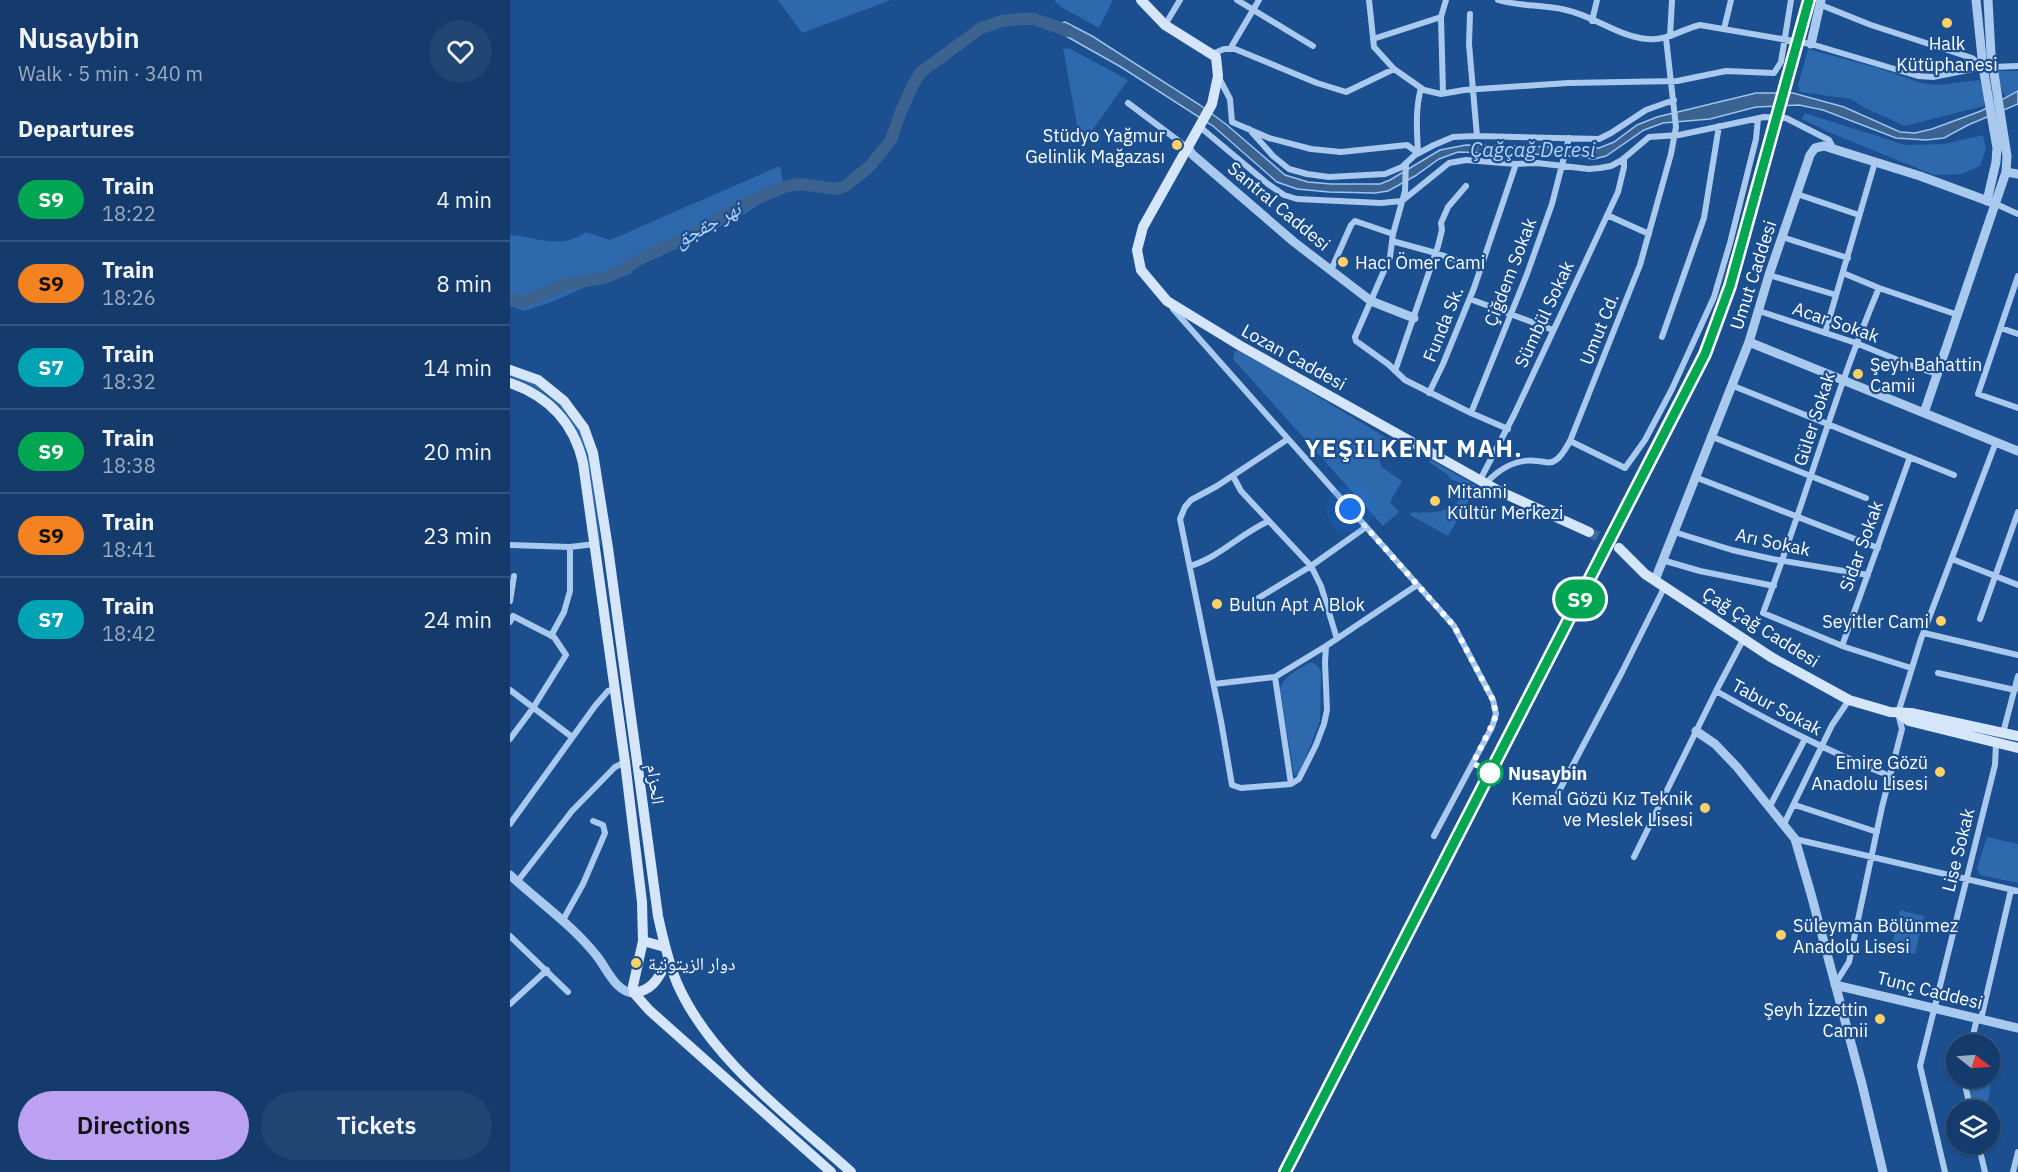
<!DOCTYPE html>
<meta charset="utf-8">
<style>
body{margin:0;font-family:"IBM Plex Sans","Noto Naskh Arabic",sans-serif;background:#214673;color:#f1f3f6;height:100vh;display:flex;flex-direction:column;font-size:22px;white-space:nowrap}
*{box-sizing:border-box;margin:0}
p{font-size:20px;color:#9dadc1}
.icon{flex:none;width:33px;height:33px;fill:none;stroke:currentColor;stroke-width:2;stroke-linecap:round;stroke-linejoin:round}
.map{position:relative;flex:1;overflow:hidden}
.drawer{display:flex;flex-direction:column;background:#143b6b;width:510px}
.drawer>*{flex:none}
.badge{padding:0 12px;border-radius:20px;font-size:21px;line-height:39px}
.needle{width:39px;rotate:107deg}
.fabs{position:absolute;left:1436px;top:1034px;display:grid;gap:12px}
.fabs a{display:grid;place-items:center;width:54px;height:54px;border-radius:50%;background:#143b6b;box-shadow:0 2px 4px #0004,0 0 0 2px #33557e;font-size:30px}
.you{position:absolute;width:30px;height:30px;margin:-15px;border:4px solid #fff;border-radius:50%;background:#1a73e8;box-shadow:0 0 0 9px #1a73e833}
.map>.badge{position:absolute;translate:-50% -50%;box-shadow:0 0 0 3px #fff}
h2{padding:0 18px;font-size:22px;line-height:54px}
.round{display:grid;place-items:center;flex:none;width:63px;height:63px;border-radius:32px;background:#214673}
.headline{display:flex;align-items:center;justify-content:space-between;height:102px;padding:0 18px}
h1{font-size:28px;font-weight:600;line-height:45px}
.action{display:flex;gap:12px;margin-top:auto;padding:12px 18px}
.action a{flex:1;height:69px;border-radius:36px;background:#bca0f2;color:#111;font-size:24px;font-weight:600;line-height:69px;text-align:center}
.action a+a{background:#214673;color:#f1f3f6}
ul{padding:0;list-style:none}
li{display:flex;align-items:center;gap:18px;height:84px;padding:0 18px;border-top:2px solid #33557e}
li div{flex:1}
li b{display:block;font-size:22px}
li em{font-style:normal}
li .badge{min-width:66px;font-weight:700;text-align:center}
main{display:flex;flex:1;min-height:0}
.map>svg:first-child{display:block}
</style>
<main>
<section class="drawer">
<div class="headline"><div><h1>Nusaybin</h1><p>Walk · 5 min · 340 m</p></div><a class="round"><svg class="icon" aria-label="heart" viewBox="0 0 24 24"><path d="M12 20l-8-8c-3-5 5-10 8-4 3-6 11-1 8 4z"/></svg></a></div>
<h2>Departures</h2>
<ul>
<li><span class="badge" style="background:#00a651;color:#fff">S9</span><div><b>Train</b><p>18:22</p></div><em>4 min</em></li>
<li><span class="badge" style="background:#f58220;color:#111">S9</span><div><b>Train</b><p>18:26</p></div><em>8 min</em></li>
<li><span class="badge" style="background:#00a3b4;color:#fff">S7</span><div><b>Train</b><p>18:32</p></div><em>14 min</em></li>
<li><span class="badge" style="background:#00a651;color:#fff">S9</span><div><b>Train</b><p>18:38</p></div><em>20 min</em></li>
<li><span class="badge" style="background:#f58220;color:#111">S9</span><div><b>Train</b><p>18:41</p></div><em>23 min</em></li>
<li><span class="badge" style="background:#00a3b4;color:#fff">S7</span><div><b>Train</b><p>18:42</p></div><em>24 min</em></li>
</ul>
<div class="action"><a>Directions</a><a>Tickets</a></div>
</section>
<div class="map">
<svg width="1508" height="1172" viewBox="0 0 1508 1172">
<rect width="100%" height="100%" fill="#1b4f8f"/>
<path fill="#2e69ad" d="M 268,0 L 381,0 L 292,33 Z
M 544,0 L 603,0 L 589,28 L 551,7 Z
M 553,48 L 561,49 L 618,80 L 576,139 L 569,136 Z
M 1298,49 L 1368,68 L 1411,83 L 1427,85 L 1469,80 L 1475,89 L 1474,106 L 1395,126 L 1355,108 L 1341,99 L 1290,92 L 1288,85 Z
M 1487,71 L 1508,71 L 1508,91 L 1496,97 L 1492,91 Z
M 1295,113 L 1395,145 L 1434,144 L 1473,135 L 1476,149 L 1470,166 L 1452,174 L 1424,175 L 1316,131 L 1292,119 Z
M 270,166 L 274,189 L 226,219 L 121,268 L 123,273 L 77,286 L 42,302 L 14,311 L 0,306 L 0,235 C 27,237 51,250 76,232 L 100,240 Z
M 730,350 L 882,441 L 869,460 L 872,467 L 892,481 L 880,502 L 889,512 L 873,526 L 723,359 L 725,351 Z
M 0,374 L 30,387 L 50,403 L 66,422 L 78,448 L 91,544 L 89,544 C 79,472 81,403 0,377 Z
M 921,460 L 967,486 L 938,536 L 900,515 L 902,512 C 928,514 946,512 959,486 L 940,479 L 938,475 L 919,462 Z
M 799,663 L 803,663 L 808,666 L 811,672 L 810,721 L 789,774 L 786,775 L 784,775 L 770,689 C 773,676 788,670 799,663 Z
M 1477,837 L 1508,844 L 1508,883 L 1470,875 L 1467,868 Z
M 1390,910 L 1414,916 L 1405,954 L 1381,949 Z
M 1479,1071 L 1483,1073 L 1476,1110 L 1465,1110 L 1457,1083 L 1458,1077 L 1479,1077 Z"/>
<path fill="#3c6290" stroke="#9cc4f0" stroke-width="1.5" d="M 555,22 L 582,36 L 690,105 L 717,125 L 775,175 L 798,182 L 821,184 L 870,184 L 880,180 L 930,150 L 956,145 L 1089,148 L 1104,142 L 1127,125 L 1147,117 L 1246,93 L 1283,93 L 1334,107 L 1390,132 L 1405,133 L 1422,129 L 1471,111 L 1508,91 L 1508,104 L 1458,125 L 1434,138 L 1416,140 L 1386,138 L 1313,110 L 1289,105 L 1246,107 L 1200,119 L 1153,123 L 1134,130 L 1096,156 L 1084,159 L 1050,155 L 948,152 L 929,159 L 905,176 L 878,191 L 865,193 L 819,192 L 787,189 L 767,182 L 703,126 L 611,67 L 556,36 L 543,26 Z"/>
<g fill="none" stroke-linecap="round" stroke-linejoin="round">
<path stroke="#3c6290" stroke-width="12" d="M 0,300 L 16,301 L 56,284 L 94,278 L 111,271 L 130,259 L 178,237 L 238,202 L 277,186 L 290,184 L 327,189 L 337,185 L 360,166 L 381,140 L 391,111 L 404,83 L 411,72 L 471,28 L 492,21 L 509,19 L 524,19 L 558,31"/>
<path stroke="#3d69a0" stroke-width="10" stroke-dasharray="10 5" stroke-linecap="butt" d="M 1079,532 L 1109,548"/>
<path stroke="#a9c9ee" stroke-width="6" d="M 727,0 L 803,46
M 859,0 L 864,47 L 884,69
M 988,0 C 1010,7 1033,4 1056,10 C 1084,16 1109,37 1138,39 C 1157,41 1172,29 1190,25 L 1301,44 L 1408,76 L 1423,77 L 1473,67
M 1311,5 L 1361,25 L 1462,58 L 1473,67
M 960,14 L 959,44 L 967,136
M 1082,21 L 1087,0
M 655,25 L 670,0
M 1214,29 L 1221,0
M 1160,36 L 1162,0
M 863,39 L 931,17
M 720,49 L 749,0
M 702,54 L 714,49 L 725,49 L 807,83 L 836,92 L 884,69 L 914,90 L 931,94 L 954,90 L 1058,83 L 1167,81 L 1216,71 L 1264,73 L 1271,62 L 1281,0
M 1483,67 L 1508,66
M 708,76 L 720,99 L 722,122 L 759,138 L 801,149 L 831,152 L 897,145 L 908,153 C 907,131 905,110 911,88
M 933,93 L 931,17 L 936,0
M 618,103 L 678,148
M 690,127 L 758,184 L 774,195 L 787,199 L 871,203 L 892,201 L 939,163 L 956,160 L 1006,164 L 1027,163 L 1079,169 L 1090,168 L 1101,166 L 1112,160 L 1139,137 L 1169,135 L 1254,117 L 1276,118 L 1319,140 L 1324,149
M 739,129 L 763,156 L 779,169 L 797,174 L 819,177 L 875,174 L 892,167 L 905,155 L 924,145 L 943,137 L 967,136 L 1089,139 L 1101,133 L 1136,110 L 1164,100
M 896,163 L 895,191 L 883,234 L 880,257 L 845,337 L 846,341 L 878,364 L 895,380 L 961,413 L 998,429
M 1287,194 L 1349,215
M 1486,204 L 1508,214
M 1097,215 L 1139,234
M 1272,237 L 1338,258
M 882,241 L 926,253 L 971,269
M 821,270 L 841,225 L 845,221 L 883,234
M 1333,273 L 1369,288 L 1448,315
M 1259,275 L 1326,295
M 1508,276 L 1468,394 L 1508,408
M 1369,288 C 1324,394 1294,505 1253,613 L 1335,647 L 1401,668
M 960,299 L 1043,330
M 663,309 L 944,626 L 983,700 L 986,714 L 982,727 L 924,836
M 1249,311 L 1346,343 L 1405,367 L 1427,374
M 1491,328 L 1508,334
M 1315,333 L 1365,162
M 1152,337 L 1194,218 L 1209,126
M 885,371 L 928,246 L 932,230 L 931,223 L 938,207 L 956,186
M 1221,385 L 1444,475
M 919,393 L 933,364 L 964,288 L 1006,164
M 961,413 L 1017,274 L 1042,204 L 1059,138
M 1200,436 L 1356,498
M 778,439 L 707,486 L 681,500 L 675,507 L 670,519 L 711,721 L 722,785 L 731,788 L 781,784 L 789,779 L 806,745 L 814,724 L 817,710 L 815,662 L 816,646
M 1060,441 L 1115,468 L 1135,440 L 1162,389 L 1204,297 L 1220,243 L 1246,139 L 1248,119
M 723,476 L 731,491 L 801,566 L 811,586 L 827,639
M 1185,477 L 1368,548
M 970,480 L 1004,415 L 1108,192 L 1114,167 L 1114,158
M 976,483 C 989,469 1007,458 1027,461 C 1034,461 1039,465 1046,460 C 1052,456 1056,448 1060,441 L 1130,265 L 1161,154 L 1166,127 L 1156,38
M 1164,532 L 1222,550 L 1262,559 L 1358,575
M 0,545 L 60,547 L 85,544
M 1442,559 L 1508,585
M 1152,560 L 1190,571 L 1264,586
M 680,566 C 710,557 731,533 759,521
M 747,599 L 801,566 L 856,527
M 0,601 L 4,576
M 1470,619 L 1508,512
M 0,622 L 3,616 L 44,637 L 56,655 L 23,708 L 0,739
M 1414,633 L 1508,655
M 41,636 L 54,612 L 60,591 L 60,547
M 1332,646 L 1400,457
M 1428,673 L 1505,690
M 765,677 L 781,784
M 704,684 L 765,677 L 816,646 L 907,585
M 0,690 L 62,737
M 1206,691 C 1262,723 1319,752 1380,776
M 1493,733 L 1508,676
M 1047,795 L 1112,672 L 1155,586
M 1285,805 L 1367,832
M 1259,808 L 1295,739
M 0,824 L 85,706 L 98,691 L 105,689
M 1273,826 L 1322,725 L 1339,700
M 1285,839 L 1508,891
M 1124,857 L 1206,691 L 1234,638
M 7,882 L 62,811 L 105,767 L 115,762
M 53,920 L 73,884 L 95,833 L 93,825 L 83,821
M 0,936 L 58,992
M 1325,984 L 1339,962 L 1372,807 L 1392,729 L 1388,713 L 1411,639 L 1486,442
M 0,1004 L 37,970
M 1471,1019 L 1501,890
M 1461,1044 L 1467,1018
M 1453,1077 L 1461,1110
M 1468,1143 L 1475,1172
M 1435,1172 L 1410,1066 L 1485,765 L 1486,744
M 1503,1172 L 1508,1152"/>
<path stroke="#a9c9ee" stroke-width="9" d="M 1466,0 L 1473,67 L 1487,148 L 1486,162 L 1477,201
M 1478,0 L 1481,54 L 1497,156 L 1496,172
M 1301,44 L 1311,0
M 678,148 L 683,155 L 784,242 L 861,301 L 904,318
M 1239,342 L 1508,451
M 1414,413 L 1496,172 L 1508,174
M 1145,580 L 1239,342 L 1259,275 L 1300,155 L 1305,148 L 1314,146 L 1410,176 L 1486,204
M 1186,731 L 1205,744 L 1227,767 L 1285,839 L 1301,894 L 1352,1084 L 1373,1172
M 0,875 C 29,902 61,924 86,955 C 97,968 105,992 124,993
M 1325,985 L 1508,1028"/>
<path stroke="#d6e6fa" stroke-width="10" d="M 631,0 L 655,25 L 706,57 L 708,76 L 702,104 L 633,227 L 627,250 L 631,270 L 657,301 L 729,345 L 991,492 L 1079,532
M 0,370 L 28,380 L 54,401 L 74,428 L 83,453 L 98,548 L 148,916 C 153,939 158,961 167,983 C 200,1059 280,1117 341,1172
M 0,383 C 38,396 64,423 73,463 L 115,762 L 132,902 L 133,941 L 123,986 L 124,993 L 139,1010 L 321,1172
M 1109,548 L 1135,574 L 1261,657 L 1339,700 L 1380,712 L 1401,713 L 1508,736
M 1388,713 L 1399,721 L 1508,748
M 133,941 L 155,947
M 124,993 C 144,990 149,976 158,960"/>
<g stroke="#fff" stroke-width="4.5">
<path id="rail" d="M 775,1172 L 1195,354 L 1220,286 L 1299,0"/>
</g>
<use href="#rail" stroke="#1b4f8f" stroke-width="2" stroke-dasharray="7" stroke-linecap="butt"/>
</g>
<g fill="none" stroke-linecap="round" stroke-linejoin="round">
<g stroke="#fff" stroke-width="14">
<path id="line" d="M 775,1172 L 1195,354 L 1220,286 L 1299,0"/>
</g>
<use href="#line" stroke="#00a651" stroke-width="9"/>
<path stroke="#fff" stroke-width="6" stroke-dasharray="0 10.8" d="M 840,509 L 944,626 L 983,700 L 986,714 L 984,721 L 963,763 L 980,773"/>
</g>
<g fill="#ffd166" stroke="#1b4f8f" stroke-width="2">
<circle cx="1437" cy="23" r="6"/>
<circle cx="667" cy="145" r="6"/>
<circle cx="833" cy="262" r="6"/>
<circle cx="1348" cy="374" r="6"/>
<circle cx="925" cy="501" r="6"/>
<circle cx="707" cy="604" r="6"/>
<circle cx="1431" cy="621" r="6"/>
<circle cx="1430" cy="772" r="6"/>
<circle cx="1195" cy="808" r="6"/>
<circle cx="1271" cy="935" r="6"/>
<circle cx="126" cy="963" r="6"/>
<circle cx="1370" cy="1019" r="6"/>
</g>
<circle fill="#fff" stroke="#00a651" stroke-width="3" cx="980" cy="773" r="12"/>
<g text-anchor="middle" dominant-baseline="central" stroke-width="4.5" stroke-linejoin="round" paint-order="stroke">
<g font-size="18" fill="#fff" stroke="#1b4f8f" text-anchor="start">
<text x="1437" y="43" text-anchor="middle">Halk<tspan x="1437" dy="21">Kütüphanesi</tspan></text>
<text x="655" y="135" text-anchor="end">Stüdyo Yağmur<tspan x="655" dy="21">Gelinlik Mağazası</tspan></text>
<text x="845" y="262">Hacı Ömer Cami</text>
<text x="1360" y="364">Şeyh Bahattin<tspan x="1360" dy="21">Camii</tspan></text>
<text x="937" y="491">Mitanni<tspan x="937" dy="21">Kültür Merkezi</tspan></text>
<text x="719" y="604">Bulun Apt A Blok</text>
<text x="1419" y="621" text-anchor="end">Seyitler Cami</text>
<text x="1418" y="762" text-anchor="end">Emire Gözü<tspan x="1418" dy="21">Anadolu Lisesi</tspan></text>
<text x="1183" y="798" text-anchor="end">Kemal Gözü Kız Teknik<tspan x="1183" dy="21">ve Meslek Lisesi</tspan></text>
<text x="1283" y="925">Süleyman Bölünmez<tspan x="1283" dy="21">Anadolu Lisesi</tspan></text>
<text x="138" y="963">دوار الزيتونية</text>
<text x="1358" y="1009" text-anchor="end">Şeyh İzzettin<tspan x="1358" dy="21">Camii</tspan></text>
</g>
<g font-size="18" fill="#fff" stroke="#1b4f8f">
<text transform="translate(769 206) rotate(40)">Santral Caddesi</text>
<text transform="translate(1000 272) rotate(-69)">Çiğdem Sokak</text>
<text transform="translate(1243 275) rotate(-72)">Umut Caddesi</text>
<text transform="translate(1034 314) rotate(-65)">Sümbül Sokak</text>
<text transform="translate(1326 322) rotate(19)">Acar Sokak</text>
<text transform="translate(933 324) rotate(-68)">Funda Sk.</text>
<text transform="translate(1089 329) rotate(-68)">Umut Cd.</text>
<text transform="translate(784 357) rotate(29)">Lozan Caddesi</text>
<text transform="translate(1304 419) rotate(-72)">Güler Sokak</text>
<text transform="translate(1263 542) rotate(12)">Arı Sokak</text>
<text transform="translate(1351 546) rotate(-70)">Sidar Sokak</text>
<text transform="translate(1251 627) rotate(32)">Çağ Çağ Caddesi</text>
<text transform="translate(1267 707) rotate(28)">Tabur Sokak</text>
<text transform="translate(146 784) rotate(82)">الحزام</text>
<text transform="translate(1448 850) rotate(-76)">Lise Sokak</text>
<text transform="translate(1420 990) rotate(14)">Tunç Caddesi</text>
</g>
<g font-size="18" font-weight="bold" fill="#fff" stroke="#1b4f8f" text-anchor="start">
<text x="998" y="773">Nusaybin</text>
</g>
<g font-size="20" font-style="italic" fill="#b5d3f5" stroke="#1b4f8f">
<text x="1023" y="149">Çağçağ Deresi</text>
<text transform="translate(197 224) rotate(-29)">نهر جقجق</text>
</g>
<g font-size="24" font-weight="bold" letter-spacing="1.5" fill="#fff" stroke="#1b4f8f">
<text x="904" y="448">YEŞILKENT MAH.</text>
</g>
</g>
</svg>
<div class="fabs">
<a><svg class="needle" viewBox="-14 -14 28 28"><path d="M0-13l5 13h-10z" fill="#e53935"/><path d="M0 13l5-13h-10z" fill="#9dadc1"/></svg></a>
<a><svg class="icon" aria-label="layers" viewBox="0 0 24 24"><path d="M12 4l9 5-9 5-9-5zM3 14l9 5 9-5"/></svg></a>
</div>
<div class="you" style="left:840px;top:509px"></div>
<b class="badge" style="left:1070px;top:599px;background:#00a651;color:#fff">S9</b>
</div>
</main>
